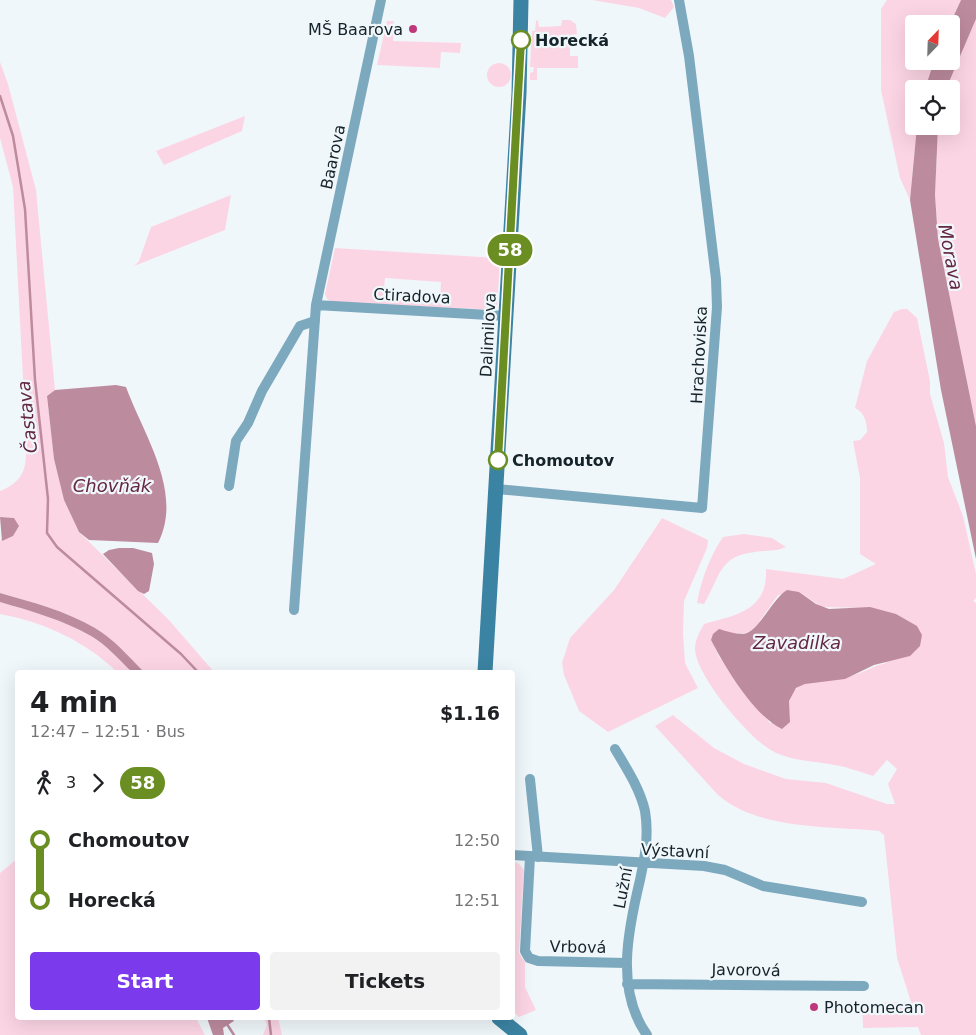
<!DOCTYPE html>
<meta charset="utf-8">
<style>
body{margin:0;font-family:"DejaVu Sans",sans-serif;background:#f2f2f2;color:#202124;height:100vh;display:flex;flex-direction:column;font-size:19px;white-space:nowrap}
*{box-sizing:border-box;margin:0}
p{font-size:16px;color:#757577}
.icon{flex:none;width:28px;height:28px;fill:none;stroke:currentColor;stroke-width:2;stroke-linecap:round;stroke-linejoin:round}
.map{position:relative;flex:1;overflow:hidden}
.drawer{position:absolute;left:15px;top:670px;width:500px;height:350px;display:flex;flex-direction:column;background:#fff;border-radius:5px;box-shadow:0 5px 20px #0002}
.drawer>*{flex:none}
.badge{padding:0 10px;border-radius:16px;font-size:18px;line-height:32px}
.needle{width:32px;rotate:23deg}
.controls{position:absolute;left:905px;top:15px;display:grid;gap:10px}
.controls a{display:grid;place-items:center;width:55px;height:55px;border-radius:5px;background:#fff;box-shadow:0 5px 20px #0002;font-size:25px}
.map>.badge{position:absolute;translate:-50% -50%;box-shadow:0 0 0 2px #fff}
.legs{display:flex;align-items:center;gap:8px;height:55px;padding:0 15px;font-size:16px}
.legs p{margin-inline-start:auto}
.headline{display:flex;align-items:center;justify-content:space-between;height:85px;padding:0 15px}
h1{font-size:28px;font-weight:800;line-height:38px}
.primary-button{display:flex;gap:10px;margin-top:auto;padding:10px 15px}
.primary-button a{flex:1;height:58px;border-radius:5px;background:#7c3aed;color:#fff;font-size:20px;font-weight:800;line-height:58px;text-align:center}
.primary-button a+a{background:#f2f2f2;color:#202124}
ul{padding:0 15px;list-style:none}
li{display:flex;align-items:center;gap:18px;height:60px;font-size:19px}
li i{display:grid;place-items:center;width:8px;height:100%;margin:0 6px;background:currentColor}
li i::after{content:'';width:12px;height:12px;margin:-6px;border:4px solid;border-radius:50%;background:#fff}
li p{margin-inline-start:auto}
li:first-child i{background:linear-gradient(#0000 50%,currentColor 0)}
li:last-child i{background:linear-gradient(currentColor 50%,#0000 0)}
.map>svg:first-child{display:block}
</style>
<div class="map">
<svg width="976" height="1035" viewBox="0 0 976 1035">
<rect width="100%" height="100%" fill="#f0f7fb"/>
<path fill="#fcd5e4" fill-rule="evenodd" d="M 592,0 L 671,0 L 674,7 L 665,18 L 639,8 Z
M 887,0 L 961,0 L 950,24 L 914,24 L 914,61 L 934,61 L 925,89 L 914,89 L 914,126 L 917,126 L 910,200 L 900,178 L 881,90 L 881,9 Z
M 976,19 L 976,426 L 938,239 L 935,195 L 938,126 L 951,126 L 951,89 L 946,89 Z
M 538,20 L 539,27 L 561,26 L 562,20 L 570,20 L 576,24 L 577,34 L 570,35 L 570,56 L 578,56 L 578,68 L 537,68 L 537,80 L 530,80 L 530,73 L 533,72 L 534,67 L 530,67 L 532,31 L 535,31 L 536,21 Z
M 387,21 L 394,21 L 393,41 L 461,43 L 460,53 L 441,52 L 440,68 L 377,65 Z
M 0,62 L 8,84 L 36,190 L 55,390 L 47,396 L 54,459 L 64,500 L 79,532 L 169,620 L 214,672 L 144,672 C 129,657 114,639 95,628 C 66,611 32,602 0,593 L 0,541 L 14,518 L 0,517 L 0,491 C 29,479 26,463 26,436 L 13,187 L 0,138 Z
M487 75a12 12 0 1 1 24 0a12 12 0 1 1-24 0Z
M 245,116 L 242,131 L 164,165 L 156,151 Z
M 231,195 L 225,230 L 134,266 L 139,261 L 151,227 Z
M 335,248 L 497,258 L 500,260 L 497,310 L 332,302 L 327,299 L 325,294 ZM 385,278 L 441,282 L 440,303 L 383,299 Z
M 902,309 L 907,309 L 917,318 L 930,381 L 930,394 L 944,443 L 948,477 L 963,516 L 976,574 L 976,598 L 973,601 L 976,603 L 976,1035 L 921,1035 L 918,1027 L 863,1028 L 862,1003 L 911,1002 L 897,958 L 884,835 L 879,831 C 827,826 759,830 718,795 L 655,726 L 673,715 L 714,748 L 744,764 L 786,779 L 826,783 L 887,804 L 895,804 L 888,784 L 897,769 L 887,760 L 873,776 C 858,771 844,766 829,764 C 808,760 788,761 769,749 C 747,735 696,676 695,649 C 695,640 700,631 704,624 C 737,615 768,610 766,569 L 843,579 L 876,564 L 860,554 L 860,478 L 853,441 L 860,440 L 867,432 C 867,423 865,413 855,408 L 867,361 L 894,312 ZM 799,592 L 822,607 L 869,608 L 886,663 C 875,665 867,671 857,674 C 839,680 800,677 791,695 C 787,703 790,714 790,722 L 770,723 L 720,658 L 711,640 L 734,633 L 743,634 L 750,631 L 757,625 L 778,595 Z
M 662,518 L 708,540 L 707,548 L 684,601 L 683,633 L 685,663 L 698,688 L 608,732 L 579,711 L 564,675 L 562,663 L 570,638 L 614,590 Z
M 744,534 L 772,538 L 786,547 C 775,552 767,550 755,552 C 719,556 721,575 704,604 L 697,603 C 701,580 710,556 723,537 Z
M 0,602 C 31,611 63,620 91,636 C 107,645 119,660 132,672 L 117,672 C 85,641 44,622 0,614 Z
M 17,859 L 18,1018 L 196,1018 L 205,1035 L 0,1035 L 0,873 Z
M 513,861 L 519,864 L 524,870 L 519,953 L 525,962 L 525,987 L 536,1010 L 519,1017 L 512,1010 Z
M 264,1018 L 278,1018 L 282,1035 L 263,1035 L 267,1025 Z"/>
<path fill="#bd8b9e" d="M 961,0 L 976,0 L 976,19 L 946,89 L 925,89 L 934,61 L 951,61 L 950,24 Z
M 917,126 L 938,126 L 935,195 L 938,239 L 976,426 L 976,559 L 941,390 L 910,200 Z
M 116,385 L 126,387 C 143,434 184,492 158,543 L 89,540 L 79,532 L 64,500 L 54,459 L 47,396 L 55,390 Z
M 0,517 L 14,518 L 19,526 L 13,536 L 2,541 Z
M 119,548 L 133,548 L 152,553 L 154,564 L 149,591 L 144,594 L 138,591 L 103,554 L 109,550 Z
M 787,590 L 799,592 L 816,604 L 829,609 L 870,607 L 896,614 L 917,626 L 922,635 L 920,646 L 910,656 L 874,665 L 845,679 L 805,684 L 796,688 L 789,701 L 790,722 L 782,729 C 754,716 725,667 711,640 L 713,634 L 719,629 C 726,631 735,634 743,634 C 759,632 772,599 787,590 Z
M 0,593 C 32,602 66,611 95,628 C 114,639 129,657 144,672 L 132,672 C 119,660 107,645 91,636 C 63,620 31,611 0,602 Z
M 207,1018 L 232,1018 L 234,1021 L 223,1028 L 224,1035 L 213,1035 Z"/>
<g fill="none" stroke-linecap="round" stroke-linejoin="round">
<path stroke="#bd8b9e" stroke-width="2.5" d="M 0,96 L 13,136 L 25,209 L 35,380 L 48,499 L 47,533 L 57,547 L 181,654 L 198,672
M 223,1018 L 234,1035
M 269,1018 L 271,1035"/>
<path stroke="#7da9be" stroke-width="10" d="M 316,305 L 506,316
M 229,486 L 236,441 L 248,423 L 262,391 L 300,326 L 315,321
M 497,489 L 702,508 L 717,307 L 716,279 L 689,56 L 679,0
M 294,610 L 316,305 L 381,0
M 615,749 C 627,769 640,789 645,811 C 649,835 645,857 640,880 C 628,930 615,990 647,1035
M 530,779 L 538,857
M 512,855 L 704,866 L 725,870 L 763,886 L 862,902
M 530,857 L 525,951 L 529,958 L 538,961 L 626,963
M 627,984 L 864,986"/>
<path stroke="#3b83a2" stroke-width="15" d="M 485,672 L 519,93 L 521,0
M 499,1018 L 520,1035"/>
</g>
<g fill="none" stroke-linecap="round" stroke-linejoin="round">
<g stroke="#fff" stroke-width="11">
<path id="line-1" d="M 498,460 L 521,40"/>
</g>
<use href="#line-1" stroke="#6b8e23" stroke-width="8"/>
</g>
<g fill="#be397c" stroke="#f0f7fb" stroke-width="2">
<circle cx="413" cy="29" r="5"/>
<circle cx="814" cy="1007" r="5"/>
</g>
<g fill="#fff" stroke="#6b8e23" stroke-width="2.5">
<circle cx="521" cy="40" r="9"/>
<circle cx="498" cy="460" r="9"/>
</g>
<g text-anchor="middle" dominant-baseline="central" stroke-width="4.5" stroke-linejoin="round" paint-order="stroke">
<g font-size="16" fill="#15232a" stroke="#f0f7fb" text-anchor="end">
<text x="403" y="29">MŠ Baarova</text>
<text x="824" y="1007" text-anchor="start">Photomecan</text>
</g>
<g font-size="16" font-weight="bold" fill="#15232a" stroke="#f0f7fb" text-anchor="start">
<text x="535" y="40">Horecká</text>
<text x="512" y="460">Chomoutov</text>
</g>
<g font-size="16" fill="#15232a" stroke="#f0f7fb">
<text transform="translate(333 157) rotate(-78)">Baarova</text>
<text transform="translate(412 296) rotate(3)">Ctiradova</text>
<text transform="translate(488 335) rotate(-87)">Dalimilova</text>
<text transform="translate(699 355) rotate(-87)">Hrachoviska</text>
<text transform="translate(675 851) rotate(3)">Výstavní</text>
<text transform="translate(623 888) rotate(-79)">Lužní</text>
<text transform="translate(578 947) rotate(1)">Vrbová</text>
<text transform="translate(746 970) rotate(1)">Javorová</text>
</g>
<g font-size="18" font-style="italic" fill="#642643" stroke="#f0f7fb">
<text transform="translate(951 257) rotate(79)">Morava</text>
<text transform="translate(27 417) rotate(-96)">Častava</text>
<text x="112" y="485">Chovňák</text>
<text x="797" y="642">Zavadilka</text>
</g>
</g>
</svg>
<div class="controls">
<a><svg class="needle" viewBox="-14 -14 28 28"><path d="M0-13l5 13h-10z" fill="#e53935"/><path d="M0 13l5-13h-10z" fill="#757577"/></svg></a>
<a><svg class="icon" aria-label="locate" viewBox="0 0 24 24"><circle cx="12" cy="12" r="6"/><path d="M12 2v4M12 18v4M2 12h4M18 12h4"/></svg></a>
</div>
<b class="badge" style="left:510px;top:250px;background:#6b8e23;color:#fff">58</b>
<section class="drawer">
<div class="headline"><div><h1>4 min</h1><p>12:47 – 12:51 · Bus</p></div><b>$1.16</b></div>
<div class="legs"><svg class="icon" aria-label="walk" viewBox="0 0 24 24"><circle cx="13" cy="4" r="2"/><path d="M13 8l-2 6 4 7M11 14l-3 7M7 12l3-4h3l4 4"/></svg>3<svg class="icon" aria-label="forward" viewBox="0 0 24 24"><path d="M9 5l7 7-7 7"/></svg><b class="badge" style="background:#6b8e23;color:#fff">58</b></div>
<ul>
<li><i style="color:#6b8e23"></i><b>Chomoutov</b><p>12:50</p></li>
<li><i style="color:#6b8e23"></i><b>Horecká</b><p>12:51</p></li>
</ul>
<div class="primary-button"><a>Start</a><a>Tickets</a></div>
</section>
</div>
